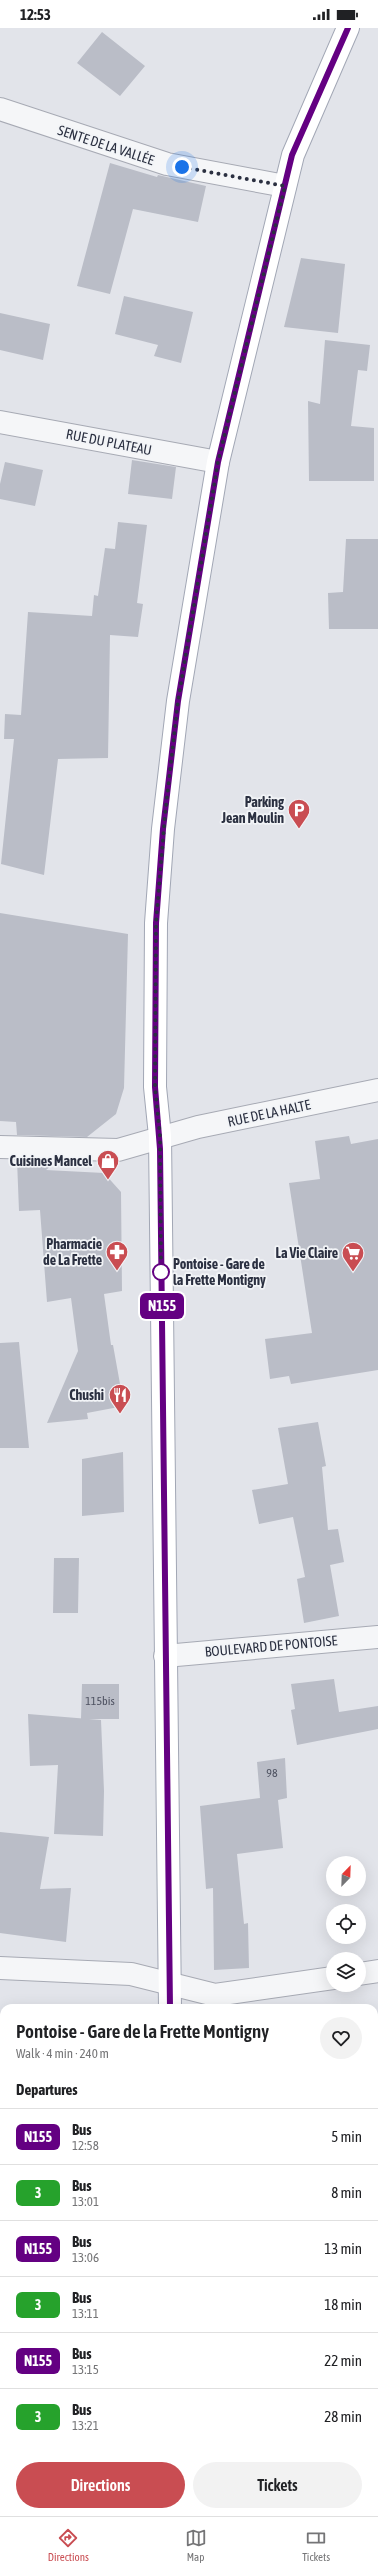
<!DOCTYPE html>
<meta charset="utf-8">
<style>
body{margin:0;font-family:"Asap Condensed",sans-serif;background:#f2f2f2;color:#202124;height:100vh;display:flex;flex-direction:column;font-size:15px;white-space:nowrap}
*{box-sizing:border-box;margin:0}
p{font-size:13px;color:#757577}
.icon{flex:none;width:22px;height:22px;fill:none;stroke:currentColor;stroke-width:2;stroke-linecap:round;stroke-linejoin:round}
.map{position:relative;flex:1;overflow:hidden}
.panel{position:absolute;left:0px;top:1976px;width:378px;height:512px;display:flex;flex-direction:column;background:#fff;border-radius:12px 12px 0 0;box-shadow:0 4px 16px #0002}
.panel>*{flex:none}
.badge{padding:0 8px;border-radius:6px;font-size:14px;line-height:26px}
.needle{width:26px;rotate:23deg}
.controls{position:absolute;left:326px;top:1828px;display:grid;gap:8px}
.controls a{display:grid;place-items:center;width:40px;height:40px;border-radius:50%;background:#fff;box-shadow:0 4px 16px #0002;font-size:20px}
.you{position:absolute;width:20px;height:20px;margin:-10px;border:3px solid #fff;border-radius:50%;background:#1a73e8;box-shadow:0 0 0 6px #1a73e833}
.map>.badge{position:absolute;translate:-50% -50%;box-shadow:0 0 0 2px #fff}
h2{padding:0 16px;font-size:15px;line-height:36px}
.round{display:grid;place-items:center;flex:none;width:42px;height:42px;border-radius:21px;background:#f2f2f2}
.head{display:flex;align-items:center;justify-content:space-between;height:68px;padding:0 16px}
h1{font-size:19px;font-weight:600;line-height:30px}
.action{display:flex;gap:8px;margin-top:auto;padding:8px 16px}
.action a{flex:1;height:46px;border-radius:24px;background:#c94d52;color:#fff;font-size:16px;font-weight:600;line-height:46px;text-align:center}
.action a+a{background:#f2f2f2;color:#202124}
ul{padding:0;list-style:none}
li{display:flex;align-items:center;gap:12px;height:56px;padding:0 16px;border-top:1px solid #e0e0e0}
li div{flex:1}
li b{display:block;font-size:15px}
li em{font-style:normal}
li .badge{min-width:44px;font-weight:700;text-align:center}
.status{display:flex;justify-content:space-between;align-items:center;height:28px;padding:0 20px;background:#fff;direction:ltr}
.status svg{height:11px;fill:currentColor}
.tab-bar{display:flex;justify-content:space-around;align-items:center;height:56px;border-top:1px solid #e0e0e0;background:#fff;font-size:11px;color:#757577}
.tab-bar a{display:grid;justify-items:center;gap:2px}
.tab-bar .active{color:#c94d52}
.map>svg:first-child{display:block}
</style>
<div class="status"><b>12:53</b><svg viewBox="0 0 49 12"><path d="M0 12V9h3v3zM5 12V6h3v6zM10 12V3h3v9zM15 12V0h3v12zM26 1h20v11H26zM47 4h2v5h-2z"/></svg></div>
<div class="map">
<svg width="378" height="2488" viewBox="0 0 378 2488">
<rect width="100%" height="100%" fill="#e2e4ea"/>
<path fill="#babdc7" d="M 102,4 L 145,38 L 120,68 L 77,35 Z
M 110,135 L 157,149 L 158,147 L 206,158 L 198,194 L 133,181 L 110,266 L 77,258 Z
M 301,230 L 345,236 L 338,305 L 284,299 Z
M 124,268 L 193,284 L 181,335 L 154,328 L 158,317 L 115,306 Z
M 0,285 L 50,296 L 43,332 L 0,322 Z
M 325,312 L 370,317 L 367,343 L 358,342 L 351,398 L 374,400 L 374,453 L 309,453 L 308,373 L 320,376 Z
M 132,432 L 176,439 L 172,471 L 128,466 Z
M 5,434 L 43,442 L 35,478 L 0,471 L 0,456 Z
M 118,494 L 147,497 L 137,575 L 143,576 L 138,609 L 110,607 L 108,730 L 58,731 L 44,847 L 1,836 L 14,711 L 4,711 L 5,686 L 21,687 L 28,584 L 92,588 L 94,567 L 98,568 L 105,520 L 115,521 Z
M 346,511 L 378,511 L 378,601 L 329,601 L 328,565 L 343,564 Z
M 0,885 L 128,906 L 124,1060 L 116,1086 L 87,1109 L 17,1107 L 16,1094 L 0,1093 Z
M 349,1108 L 351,1116 L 378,1111 L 378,1342 L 291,1356 L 289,1348 L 270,1351 L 265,1311 L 312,1305 L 289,1155 L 320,1151 L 315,1113 Z
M 17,1132 L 57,1133 L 46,1142 L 104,1145 L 121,1164 L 122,1263 L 104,1266 L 111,1317 L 113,1317 L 124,1378 L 87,1385 L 88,1391 L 47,1395 L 78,1323 L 71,1270 L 47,1274 L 40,1182 L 19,1183 Z
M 19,1314 L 29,1420 L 0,1420 L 0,1315 Z
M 318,1394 L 326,1438 L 322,1439 L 328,1502 L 338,1501 L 344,1534 L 330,1537 L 339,1588 L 304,1595 L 297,1551 L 305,1549 L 293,1489 L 259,1496 L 252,1462 L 288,1456 L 278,1400 Z
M 123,1424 L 124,1484 L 82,1488 L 82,1431 Z
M 54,1530 L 79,1530 L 78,1585 L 53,1585 Z
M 334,1651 L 339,1684 L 378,1678 L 378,1701 L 297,1717 L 291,1682 L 295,1681 L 291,1656 Z
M 82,1656 L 119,1656 L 119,1691 L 81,1691 Z
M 28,1686 L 101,1692 L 104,1763 L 103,1808 L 54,1806 L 58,1737 L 30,1738 Z
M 285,1730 L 287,1770 L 278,1772 L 283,1820 L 237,1826 L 244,1896 L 248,1895 L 249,1940 L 214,1942 L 213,1860 L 206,1861 L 200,1778 L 260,1770 L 257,1734 Z
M 0,1804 L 49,1809 L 40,1861 L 71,1860 L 66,1914 L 0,1905 Z"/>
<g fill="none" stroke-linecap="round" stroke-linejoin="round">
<g stroke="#a7aab4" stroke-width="24">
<path id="minor" d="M 0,81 L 167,136 L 285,158
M 0,394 L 218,434
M 165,1628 L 378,1609
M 0,1940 L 131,1946 L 215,1967 L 333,1950
M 359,1946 L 378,1943"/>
</g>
<g stroke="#a7aab4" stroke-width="24">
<path id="tertiary" d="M 0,1119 L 118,1122 L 198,1099 L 378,1062"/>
</g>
<g stroke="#a2a7b5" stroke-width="24">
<path id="primary" d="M 170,1980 L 160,1108 L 155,1059 L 156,895 L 163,801 L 178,673 L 218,434 L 293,127 L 348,0
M 181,2484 L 181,2488"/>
</g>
<use href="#minor" stroke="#f5f6f8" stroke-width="22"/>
<use href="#tertiary" stroke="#f5f6f8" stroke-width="22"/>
<use href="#primary" stroke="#fff" stroke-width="22"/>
</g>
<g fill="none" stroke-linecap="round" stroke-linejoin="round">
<g stroke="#fff" stroke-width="9">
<path id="line" d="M 170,1980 L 160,1121 L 155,1059 L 156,895 L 163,801 L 178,673 L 218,434 L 292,127 L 348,0"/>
</g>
<use href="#line" stroke="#640082" stroke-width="6"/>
<path stroke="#2b3041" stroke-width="4" stroke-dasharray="0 7.2" d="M 161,1244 L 160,1108 L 155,1059 L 156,895 L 165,787 L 178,673 L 218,434 L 285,158 L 182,139"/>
</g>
<defs>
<g id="parking-pin" transform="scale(1.15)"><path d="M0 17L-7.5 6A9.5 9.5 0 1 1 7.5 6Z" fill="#c94d52" stroke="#f2f4f7"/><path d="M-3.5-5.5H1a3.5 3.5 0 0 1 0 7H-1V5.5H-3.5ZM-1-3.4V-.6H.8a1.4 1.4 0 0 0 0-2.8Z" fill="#fff"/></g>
<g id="shop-pin" transform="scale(1.15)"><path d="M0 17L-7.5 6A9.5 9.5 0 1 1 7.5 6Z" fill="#c94d52" stroke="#f2f4f7"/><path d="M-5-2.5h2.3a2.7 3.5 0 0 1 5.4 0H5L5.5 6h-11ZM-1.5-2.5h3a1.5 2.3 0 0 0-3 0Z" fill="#fff"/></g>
<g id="pharmacy-pin" transform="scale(1.15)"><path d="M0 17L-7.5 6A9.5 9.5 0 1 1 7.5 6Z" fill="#c94d52" stroke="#f2f4f7"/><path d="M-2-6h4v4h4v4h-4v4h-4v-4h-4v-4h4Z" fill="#fff"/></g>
<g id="supermarket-pin" transform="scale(1.15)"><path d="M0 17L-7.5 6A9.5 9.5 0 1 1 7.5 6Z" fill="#c94d52" stroke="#f2f4f7"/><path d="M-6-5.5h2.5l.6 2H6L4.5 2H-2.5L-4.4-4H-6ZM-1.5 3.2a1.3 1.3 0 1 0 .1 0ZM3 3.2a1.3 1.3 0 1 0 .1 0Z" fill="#fff"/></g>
<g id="restaurant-pin" transform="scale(1.15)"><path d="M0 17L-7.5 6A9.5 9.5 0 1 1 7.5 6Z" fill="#c94d52" stroke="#f2f4f7"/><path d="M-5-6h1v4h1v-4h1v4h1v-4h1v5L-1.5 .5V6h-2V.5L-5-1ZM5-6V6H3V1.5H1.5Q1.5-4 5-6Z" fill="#fff"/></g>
</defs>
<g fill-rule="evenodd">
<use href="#parking-pin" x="299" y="782"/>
<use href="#shop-pin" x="108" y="1133"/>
<use href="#pharmacy-pin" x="117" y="1224"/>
<use href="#supermarket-pin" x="353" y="1225"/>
<use href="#restaurant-pin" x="120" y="1367"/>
</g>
<circle fill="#fff" stroke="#640082" stroke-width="2" cx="161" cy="1244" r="8"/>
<g text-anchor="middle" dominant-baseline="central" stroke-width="3.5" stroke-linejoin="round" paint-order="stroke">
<g font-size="12" fill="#4f5362">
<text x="100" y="1673">115bis</text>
<text x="272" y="1745">98</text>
</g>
<g font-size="14" fill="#2b3041" stroke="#f2f4f7">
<text transform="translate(106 117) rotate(18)">SENTE DE LA VALLÉE</text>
<text transform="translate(109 414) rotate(11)">RUE DU PLATEAU</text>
<text transform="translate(269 1085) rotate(-12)">RUE DE LA HALTE</text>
<text transform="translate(271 1618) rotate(-5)">BOULEVARD DE PONTOISE</text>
</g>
<g font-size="14" font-weight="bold" fill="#2b3041" stroke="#f2f4f7" text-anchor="end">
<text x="284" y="774">Parking<tspan x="284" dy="16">Jean Moulin</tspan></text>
<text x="92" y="1133">Cuisines Mancel</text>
<text x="102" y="1216">Pharmacie<tspan x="102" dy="16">de La Frette</tspan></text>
<text x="338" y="1225">La Vie Claire</text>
<text x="104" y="1367">Chushi</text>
</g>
<g font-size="14" font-weight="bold" fill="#2b3041" stroke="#f2f4f7" text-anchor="start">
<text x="173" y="1236">Pontoise - Gare de<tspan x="173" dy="16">la Frette Montigny</tspan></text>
</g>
</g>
</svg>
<div class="controls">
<a><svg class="needle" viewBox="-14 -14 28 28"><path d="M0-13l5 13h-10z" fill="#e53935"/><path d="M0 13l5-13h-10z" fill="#757577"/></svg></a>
<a><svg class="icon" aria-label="locate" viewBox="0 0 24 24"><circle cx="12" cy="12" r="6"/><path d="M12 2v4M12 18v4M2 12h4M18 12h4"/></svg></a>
<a><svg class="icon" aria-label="layers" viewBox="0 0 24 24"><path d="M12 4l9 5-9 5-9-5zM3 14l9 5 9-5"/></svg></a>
</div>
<div class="you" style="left:182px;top:139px"></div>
<b class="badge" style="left:162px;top:1278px;background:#640082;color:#fff">N155</b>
<section class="panel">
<div class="head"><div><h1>Pontoise - Gare de la Frette Montigny</h1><p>Walk · 4 min · 240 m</p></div><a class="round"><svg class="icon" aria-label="heart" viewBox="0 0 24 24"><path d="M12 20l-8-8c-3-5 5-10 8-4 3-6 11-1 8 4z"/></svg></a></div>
<h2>Departures</h2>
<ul>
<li><span class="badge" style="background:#640082;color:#fff">N155</span><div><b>Bus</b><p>12:58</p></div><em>5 min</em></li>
<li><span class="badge" style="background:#26a22c;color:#fff">3</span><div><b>Bus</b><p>13:01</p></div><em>8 min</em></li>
<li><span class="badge" style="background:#640082;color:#fff">N155</span><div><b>Bus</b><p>13:06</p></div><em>13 min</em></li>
<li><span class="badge" style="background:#26a22c;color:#fff">3</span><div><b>Bus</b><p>13:11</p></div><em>18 min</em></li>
<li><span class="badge" style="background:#640082;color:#fff">N155</span><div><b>Bus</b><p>13:15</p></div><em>22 min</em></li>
<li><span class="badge" style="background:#26a22c;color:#fff">3</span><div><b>Bus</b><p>13:21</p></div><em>28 min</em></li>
</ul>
<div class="action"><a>Directions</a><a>Tickets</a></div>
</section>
</div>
<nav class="tab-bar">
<a class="active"><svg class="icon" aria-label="directions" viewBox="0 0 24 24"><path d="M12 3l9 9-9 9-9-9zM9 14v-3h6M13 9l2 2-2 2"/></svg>Directions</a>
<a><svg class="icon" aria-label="map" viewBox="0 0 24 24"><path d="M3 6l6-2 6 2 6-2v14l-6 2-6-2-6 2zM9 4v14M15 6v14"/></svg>Map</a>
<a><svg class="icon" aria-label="tickets" viewBox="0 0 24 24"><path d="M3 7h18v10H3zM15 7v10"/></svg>Tickets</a>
</nav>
